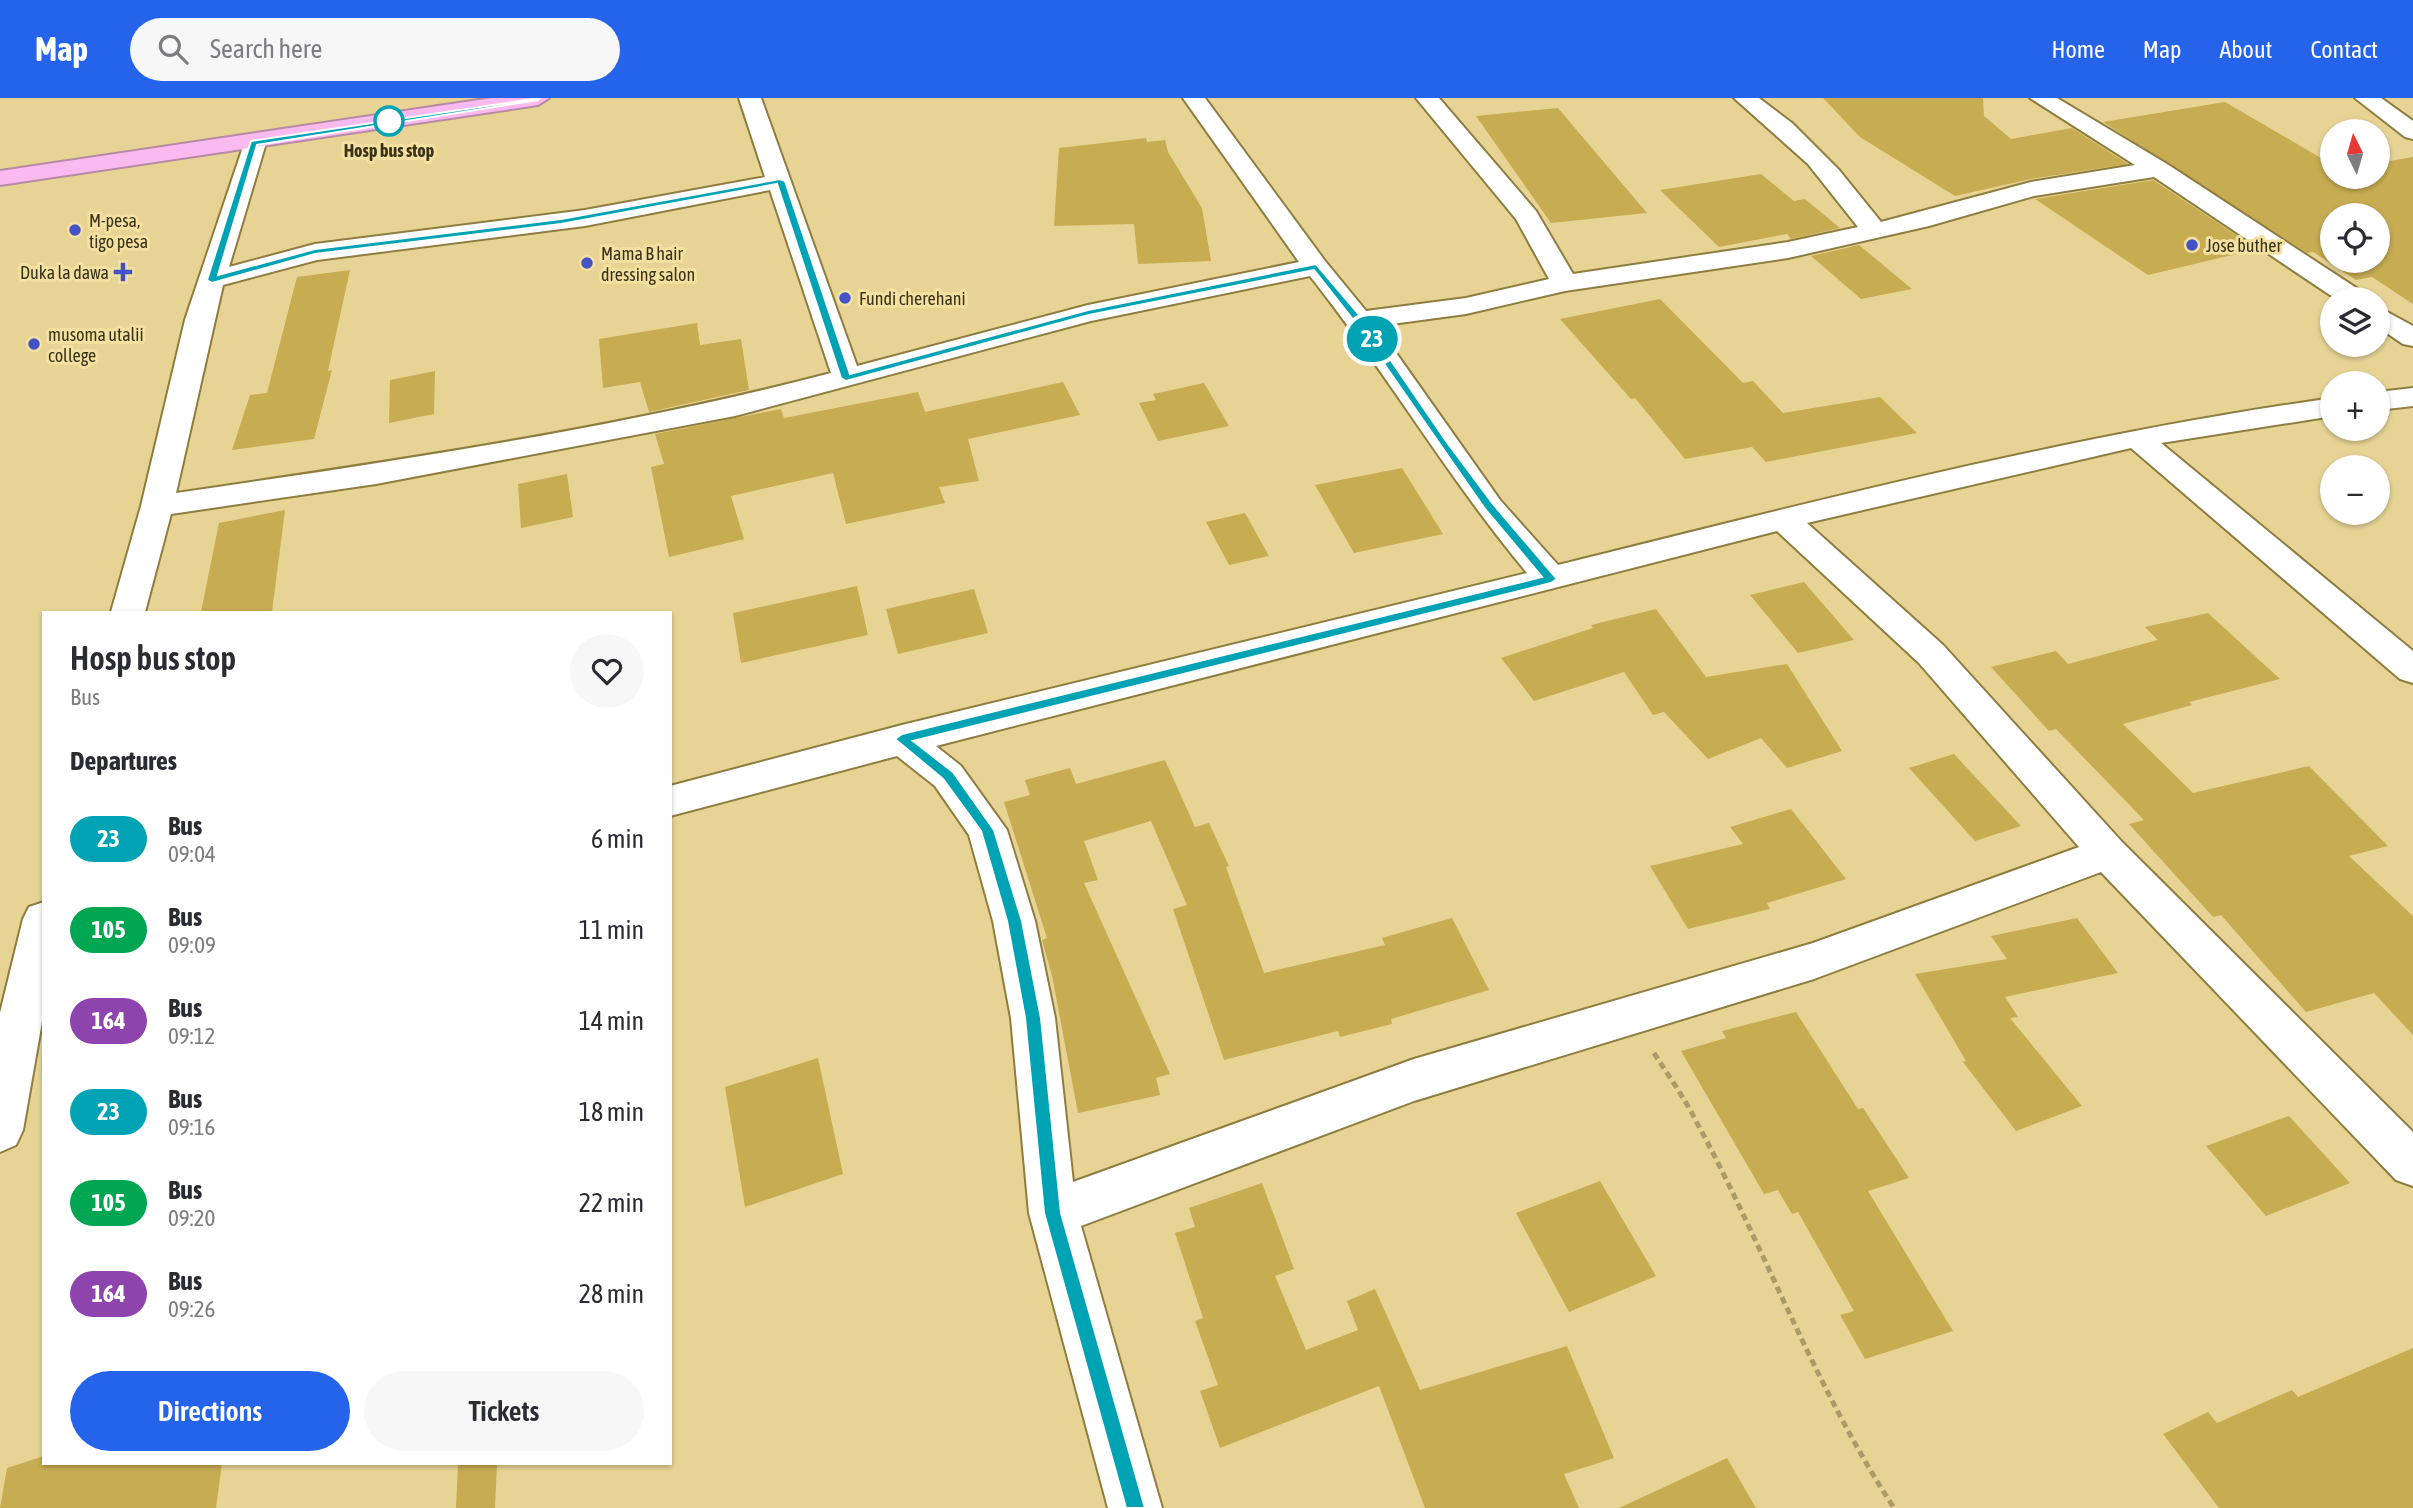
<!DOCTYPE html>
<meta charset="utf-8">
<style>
body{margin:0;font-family:"Asap Condensed",sans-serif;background:#f7f7f7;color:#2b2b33;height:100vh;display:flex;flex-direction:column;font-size:26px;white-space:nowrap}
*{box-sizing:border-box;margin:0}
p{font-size:23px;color:#7c7c81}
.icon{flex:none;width:38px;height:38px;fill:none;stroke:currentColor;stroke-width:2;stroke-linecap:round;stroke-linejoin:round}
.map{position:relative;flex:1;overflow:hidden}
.side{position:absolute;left:42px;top:513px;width:630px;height:854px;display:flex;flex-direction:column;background:#fff;border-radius:0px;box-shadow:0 2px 5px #0004}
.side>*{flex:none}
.badge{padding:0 14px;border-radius:23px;font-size:24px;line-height:46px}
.needle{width:46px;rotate:355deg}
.fabs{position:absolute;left:2320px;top:21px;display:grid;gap:14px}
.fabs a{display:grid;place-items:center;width:70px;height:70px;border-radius:50%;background:#fff;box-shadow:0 2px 5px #0004;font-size:35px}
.map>.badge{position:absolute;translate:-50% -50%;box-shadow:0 0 0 4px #fff}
h2{padding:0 28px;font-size:26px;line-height:63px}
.round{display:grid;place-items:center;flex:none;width:74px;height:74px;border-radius:37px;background:#f7f7f7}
.headline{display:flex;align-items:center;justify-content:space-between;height:119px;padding:0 28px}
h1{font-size:33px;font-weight:600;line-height:52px}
.cta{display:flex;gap:14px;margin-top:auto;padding:14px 28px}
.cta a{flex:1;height:80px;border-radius:42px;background:#2563eb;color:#fff;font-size:28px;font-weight:600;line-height:80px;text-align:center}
.cta a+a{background:#f7f7f7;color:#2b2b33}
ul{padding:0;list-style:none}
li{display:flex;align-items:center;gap:21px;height:91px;padding:0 28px}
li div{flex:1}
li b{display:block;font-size:26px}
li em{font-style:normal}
li .badge{min-width:77px;font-weight:700;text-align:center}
header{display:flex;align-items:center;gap:42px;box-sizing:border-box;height:98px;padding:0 35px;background:#2563eb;color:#fff}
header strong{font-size:33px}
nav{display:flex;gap:38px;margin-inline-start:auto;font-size:24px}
.search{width:490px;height:63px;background:#f7f7f7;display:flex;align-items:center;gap:18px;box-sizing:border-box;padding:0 24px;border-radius:38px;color:#7c7c81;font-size:26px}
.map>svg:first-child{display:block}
</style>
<header>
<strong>Map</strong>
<div class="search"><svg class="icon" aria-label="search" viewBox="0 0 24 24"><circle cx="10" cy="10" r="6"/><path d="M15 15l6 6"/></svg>Search here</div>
<nav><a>Home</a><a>Map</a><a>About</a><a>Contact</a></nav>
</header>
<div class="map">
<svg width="2413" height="1410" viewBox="0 0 2413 1410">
<rect width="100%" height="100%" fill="#e7d495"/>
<path fill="#c7ac52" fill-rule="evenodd" d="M 1823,0 L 1983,0 L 1984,18 L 2011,41 L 2072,30 L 2128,66 L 2031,81 L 1955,98 L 1860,39 Z
M 2225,4 L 2333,67 L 2333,79 L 2378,79 L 2378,65 L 2413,59 L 2413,206 L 2372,179 L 2356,182 L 2313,154 L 2307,155 L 2103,24 ZM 2333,117 L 2378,117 L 2378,163 L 2333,163 Z
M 1558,10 L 1647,115 L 1551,125 L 1476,18 Z
M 1146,40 L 1147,44 L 1165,42 L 1168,54 L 1202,110 L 1211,163 L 1138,166 L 1134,126 L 1054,128 L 1059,50 Z
M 1761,76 L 1794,103 L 1805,101 L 1840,130 L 1791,141 L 1787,136 L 1719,149 L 1660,92 Z
M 2153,82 L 2257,151 L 2148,177 L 2035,101 Z
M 1859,147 L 1912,191 L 1861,201 L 1811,158 Z
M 350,172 L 328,273 L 332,272 L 314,341 L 232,352 L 250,297 L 267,295 L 297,179 Z
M 1660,201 L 1743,285 L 1753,283 L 1783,315 L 1880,299 L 1917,335 L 1766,364 L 1752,349 L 1685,361 L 1635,300 L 1631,301 L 1560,221 Z
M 697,225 L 700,247 L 741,241 L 749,292 L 649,314 L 640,284 L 603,290 L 599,241 Z
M 435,273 L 434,316 L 389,325 L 390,282 Z
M 1063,284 L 1080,317 L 968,341 L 979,383 L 939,389 L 945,405 L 846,426 L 833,375 L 731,398 L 744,441 L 669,459 L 651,369 L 664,366 L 655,336 L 781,311 L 784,320 L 918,294 L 925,314 Z
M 1204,285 L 1229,328 L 1158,343 L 1139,305 L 1156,302 L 1153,296 Z
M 1402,370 L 1443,436 L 1354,455 L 1315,387 Z
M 567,376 L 573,419 L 521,430 L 518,386 Z
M 285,412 L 272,514 L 201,514 L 219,425 Z
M 1245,415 L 1269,458 L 1229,467 L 1206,424 Z
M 1804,484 L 1854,542 L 1798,555 L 1750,497 Z
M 857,488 L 868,537 L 741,565 L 733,515 Z
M 974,491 L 988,535 L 898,556 L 886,511 Z
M 1656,511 L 1706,579 L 1787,566 L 1842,653 L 1787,670 L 1761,640 L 1708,661 L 1664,614 L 1653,617 L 1624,574 L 1534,603 L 1501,560 L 1593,530 L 1591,527 Z
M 2208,515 L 2280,581 L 2189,604 L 2192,607 L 2123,626 L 2193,695 L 2309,668 L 2388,748 L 2349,758 L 2413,818 L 2413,937 L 2374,895 L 2306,914 L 2221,817 L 2213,819 L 2129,726 L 2144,722 L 2056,631 L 2049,633 L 1991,569 L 2056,553 L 2068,566 L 2158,542 L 2145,529 Z
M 1954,656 L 2021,728 L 1975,743 L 1909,670 Z
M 1165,662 L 1195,729 L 1209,725 L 1229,768 L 1226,769 L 1264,875 L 1385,847 L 1382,840 L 1452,820 L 1489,892 L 1391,921 L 1392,926 L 1340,939 L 1338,933 L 1224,962 L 1173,811 L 1187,807 L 1151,723 L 1084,743 L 1098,782 L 1084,785 L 1170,976 L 1156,980 L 1160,997 L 1078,1015 L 1052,878 L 1042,842 L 1047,840 L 1004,704 L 1030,697 L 1025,682 L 1070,670 L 1076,686 Z
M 1791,711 L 1846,781 L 1767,805 L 1770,811 L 1688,831 L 1650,768 L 1743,746 L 1730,729 Z
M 2077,820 L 2118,875 L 2005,899 L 2018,919 L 2010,920 L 2082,1008 L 2016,1033 L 1963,964 L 1966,963 L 1915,876 L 2007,861 L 1991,838 Z
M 1796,914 L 1858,1011 L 1863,1010 L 1909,1080 L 1868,1093 L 1953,1233 L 1865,1261 L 1840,1217 L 1854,1213 L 1798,1114 L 1792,1116 L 1778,1092 L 1764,1096 L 1681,953 L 1726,940 L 1722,933 Z
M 818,960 L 843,1076 L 745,1109 L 725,989 Z
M 2289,1018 L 2350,1085 L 2266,1118 L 2206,1048 Z
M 1600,1083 L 1656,1178 L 1569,1214 L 1516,1115 Z
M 1262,1085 L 1294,1171 L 1275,1178 L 1306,1252 L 1358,1232 L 1347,1203 L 1375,1191 L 1420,1292 L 1567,1248 L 1614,1360 L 1564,1376 L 1579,1410 L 1425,1410 L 1379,1288 L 1220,1350 L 1200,1293 L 1218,1287 L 1195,1223 L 1203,1220 L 1175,1135 L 1195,1129 L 1189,1110 Z
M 2413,1250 L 2413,1410 L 2219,1410 L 2163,1336 L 2208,1314 L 2217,1325 L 2292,1292 L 2298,1299 Z
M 44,1358 L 44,1365 L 222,1365 L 216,1410 L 0,1410 L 7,1370 Z
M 1727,1360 L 1756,1410 L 1619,1410 Z
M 458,1365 L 497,1365 L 495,1410 L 456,1410 Z"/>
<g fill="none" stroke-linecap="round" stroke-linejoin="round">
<g stroke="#8f7d40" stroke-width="4">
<path id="street" d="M 739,0 L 761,0 L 857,268 L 1088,207 L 1299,164 L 1183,0 L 1205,0 L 1325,163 L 1366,213 L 1466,200 L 1549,181 L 1516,121 L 1416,0 L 1439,0 L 1536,113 L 1573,176 L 1788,144 L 1858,129 L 1808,66 L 1734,0 L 1759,0 L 1792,25 L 1839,72 L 1881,124 L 2031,84 L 2135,67 L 2030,0 L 2057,0 L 2167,66 L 2364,195 L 2368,201 L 2336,201 L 2154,79 L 2034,98 L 1929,128 L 1788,160 L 1565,193 L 1466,216 L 1377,228 L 1500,402 L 1558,467 C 1815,403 2070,337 2333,300 L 2333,318 L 2161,345 L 2413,553 L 2413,585 L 2400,581 L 2131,350 L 1807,425 L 1943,547 L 2122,744 L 2413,1034 L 2413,1088 L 2396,1082 L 2101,774 L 1814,881 L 1414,1003 L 1081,1128 L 1162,1410 L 1108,1410 L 1029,1115 L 1011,920 L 993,823 L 969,737 L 935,688 L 897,658 L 670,718 L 670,688 L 902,627 L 1527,475 C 1447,379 1387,275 1310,178 L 1091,223 L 735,318 L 376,386 L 171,416 L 145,514 L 111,514 L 141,408 L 185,222 L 246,40 L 262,40 L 266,45 L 229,169 L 315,146 L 585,112 L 765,79 ZM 770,92 L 831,275 C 616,331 395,363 176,395 L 223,187 L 317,162 L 585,128 ZM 1777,433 L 1919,565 L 2079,749 L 1813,845 L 1414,961 L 1073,1084 L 1055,920 L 1035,823 L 1007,732 L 961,668 L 936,648 Z
M 2355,0 L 2381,0 L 2413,23 L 2413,41 L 2405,39 Z
M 2378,209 L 2413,228 L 2413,248 L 2403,246 L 2378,229 Z
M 2413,290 L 2413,308 L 2378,312 L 2378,294 Z
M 44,804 L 44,912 L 23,1032 L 16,1047 L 0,1054 L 0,915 L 23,821 L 29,809 Z"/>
</g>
<g stroke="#b78aa4" stroke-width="4">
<path id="highway" d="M 492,0 L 549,0 L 538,7 L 0,87 L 0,73 Z"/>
</g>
<path stroke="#aa9b69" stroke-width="5" stroke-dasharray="7 4.5" stroke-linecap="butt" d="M 1654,955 C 1668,977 1684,999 1696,1023 C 1765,1150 1814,1288 1894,1410"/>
<use href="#street" fill="#fff" fill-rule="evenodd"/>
<use href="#highway" fill="#fabaef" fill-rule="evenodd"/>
</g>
<path fill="#00a3b4" stroke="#fff" stroke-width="2" d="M 538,2 L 257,47 L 218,177 L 315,151 L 561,121 L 780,81 L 785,83 L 850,276 L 1088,212 L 1316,166 L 1362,220 L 1446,343 L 1493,406 L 1557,481 L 1551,485 L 913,643 L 953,674 L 994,732 L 1022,823 L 1041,920 L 1061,1115 L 1145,1410 L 1126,1410 L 1044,1115 L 1025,920 L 1007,823 L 981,733 L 943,681 L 895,641 L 902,636 L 1542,479 L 1485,411 L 1355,224 L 1314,172 L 1089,217 L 846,283 L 841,280 L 777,86 L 561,126 L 315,156 L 212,185 L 207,182 L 251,43 L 540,0 Z"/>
<circle fill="#fff" stroke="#00a3b4" stroke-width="3.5" cx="389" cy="23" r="14"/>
<g fill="#4352c6" stroke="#f4e1a2" stroke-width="2.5">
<circle cx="75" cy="132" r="7"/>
<circle cx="2192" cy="147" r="7"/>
<circle cx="587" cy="165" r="7"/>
<path d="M119.5 163.5h7v7h7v7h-7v7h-7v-7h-7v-7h7z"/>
<circle cx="845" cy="200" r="7"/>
<circle cx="34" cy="246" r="7"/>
</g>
<g text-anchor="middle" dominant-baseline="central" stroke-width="6" stroke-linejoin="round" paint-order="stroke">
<g font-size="18" font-weight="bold" fill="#3a3219" stroke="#f4e1a2">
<text x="389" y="52">Hosp bus stop</text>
</g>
<g font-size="18" fill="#3a3219" stroke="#f4e1a2" text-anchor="start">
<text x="89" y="122">M-pesa,<tspan x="89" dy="21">tigo pesa</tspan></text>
<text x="2206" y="147">Jose buther</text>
<text x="601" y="155">Mama B hair<tspan x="601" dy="21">dressing salon</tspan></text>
<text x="109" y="174" text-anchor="end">Duka la dawa</text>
<text x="859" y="200">Fundi cherehani</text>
<text x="48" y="236">musoma utalii<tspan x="48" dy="21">college</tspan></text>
</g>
</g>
</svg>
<div class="fabs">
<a><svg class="needle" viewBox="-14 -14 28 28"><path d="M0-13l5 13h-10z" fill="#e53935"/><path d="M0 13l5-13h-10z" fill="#7c7c81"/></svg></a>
<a><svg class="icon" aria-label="locate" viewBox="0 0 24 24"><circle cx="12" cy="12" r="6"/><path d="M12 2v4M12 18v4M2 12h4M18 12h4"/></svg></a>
<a><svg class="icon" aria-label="layers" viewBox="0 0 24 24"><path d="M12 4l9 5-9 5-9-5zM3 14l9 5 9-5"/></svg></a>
<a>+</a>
<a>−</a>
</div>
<b class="badge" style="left:1372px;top:241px;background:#00a3b4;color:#fff">23</b>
<section class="side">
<div class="headline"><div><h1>Hosp bus stop</h1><p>Bus</p></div><a class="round"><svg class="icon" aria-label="heart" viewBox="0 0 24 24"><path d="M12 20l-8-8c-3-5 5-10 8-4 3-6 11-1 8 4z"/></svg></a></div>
<h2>Departures</h2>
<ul>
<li><span class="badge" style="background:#00a3b4;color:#fff">23</span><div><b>Bus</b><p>09:04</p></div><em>6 min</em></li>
<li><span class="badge" style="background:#00a651;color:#fff">105</span><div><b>Bus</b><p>09:09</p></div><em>11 min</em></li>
<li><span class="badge" style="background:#8e44ad;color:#fff">164</span><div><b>Bus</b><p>09:12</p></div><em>14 min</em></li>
<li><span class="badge" style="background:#00a3b4;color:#fff">23</span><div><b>Bus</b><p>09:16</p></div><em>18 min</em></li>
<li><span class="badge" style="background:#00a651;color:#fff">105</span><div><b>Bus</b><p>09:20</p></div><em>22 min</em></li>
<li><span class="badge" style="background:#8e44ad;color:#fff">164</span><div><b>Bus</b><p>09:26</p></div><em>28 min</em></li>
</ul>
<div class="cta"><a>Directions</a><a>Tickets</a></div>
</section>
</div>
